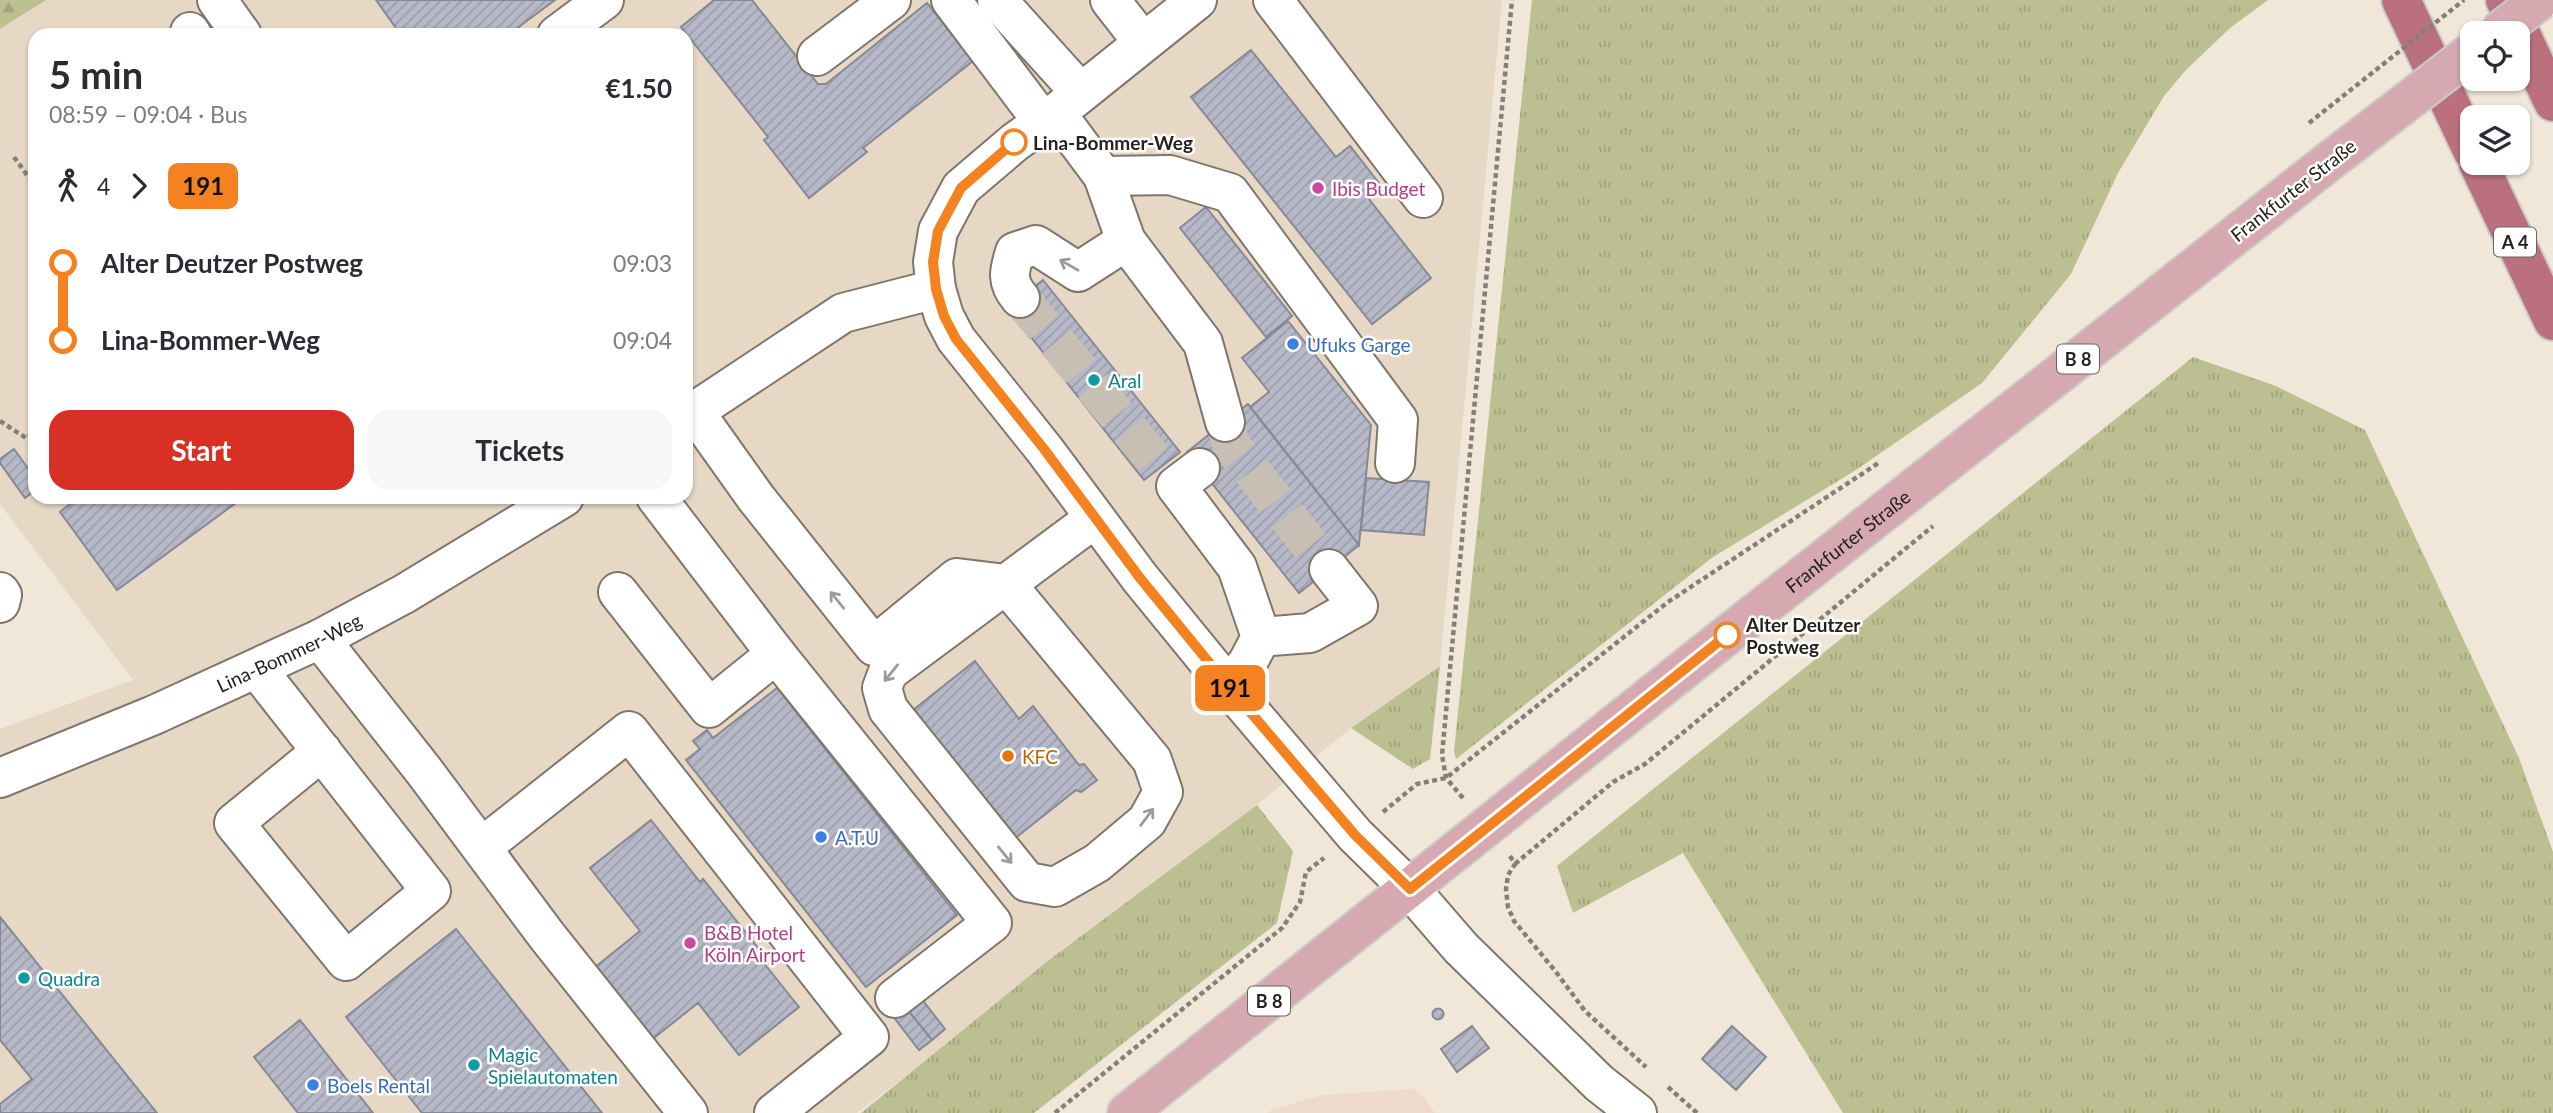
<!DOCTYPE html>
<meta charset="utf-8">
<style>
body{margin:0;font-family:Lato,sans-serif;background:#f7f7f7;color:#2b2b33;height:100vh;display:flex;flex-direction:column;font-size:26px;white-space:nowrap}
*{box-sizing:border-box;margin:0}
p{font-size:23px;color:#7c7c81}
.icon{flex:none;width:38px;height:38px;fill:none;stroke:currentColor;stroke-width:2;stroke-linecap:round;stroke-linejoin:round}
.map{position:relative;flex:1;overflow:hidden}
.panel{position:absolute;left:28px;top:28px;width:665px;height:476px;display:flex;flex-direction:column;background:#fff;border-radius:21px;box-shadow:0 2px 5px #0004}
.panel>*{flex:none}
.badge{padding:0 14px;border-radius:10px;font-size:24px;line-height:46px}
.tools{position:absolute;left:2460px;top:21px;display:grid;gap:14px}
.tools a{display:grid;place-items:center;width:70px;height:70px;border-radius:14px;background:#fff;box-shadow:0 2px 5px #0004;font-size:35px}
.map>.badge{position:absolute;translate:-50% -50%;box-shadow:0 0 0 4px #fff}
.legs{display:flex;align-items:center;gap:10px;height:77px;padding:0 21px;font-size:23px}
.legs p{margin-inline-start:auto}
.head{display:flex;align-items:center;justify-content:space-between;height:119px;padding:0 21px}
h1{font-size:38px;font-weight:700;line-height:52px}
.action{display:flex;gap:14px;margin-top:auto;padding:14px 21px}
.action a{flex:1;height:80px;border-radius:21px;background:#d93025;color:#fff;font-size:28px;font-weight:700;line-height:80px;text-align:center}
.action a+a{background:#f7f7f7;color:#2b2b33}
ul{padding:0 21px;list-style:none}
li{display:flex;align-items:center;gap:24px;height:77px;font-size:26px}
li i{display:grid;place-items:center;width:10px;height:100%;margin:0 9px;background:currentColor}
li i::after{content:'';width:18px;height:18px;margin:-9px;border:5px solid;border-radius:50%;background:#fff}
li p{margin-inline-start:auto}
li:first-child i{background:linear-gradient(#0000 50%,currentColor 0)}
li:last-child i{background:linear-gradient(currentColor 50%,#0000 0)}
.map>svg:first-child{display:block}
</style>
<div class="map">
<svg width="2553" height="1113" viewBox="0 0 2553 1113">
<defs>
<pattern id="grass-tufts" width="24" height="20" patternUnits="userSpaceOnUse" patternTransform="scale(1.75)"><rect width="24" height="20" fill="#bbbf91"/><path d="M3 7l-1-3M5 7V3M7 7l1-3M15 17l-1-3M17 17v-4M19 17l1-3" fill="none" stroke="#a1a47d"/></pattern>
<pattern id="forest-firs" width="22" height="20" patternUnits="userSpaceOnUse" patternTransform="scale(1.75)"><rect width="22" height="20" fill="#bbbf91"/><path d="M5 1l3.5 6h-7zM16 11l3.5 6h-7z" fill="#a1a47d"/></pattern>
<pattern id="building-hatch" width="6" height="6" patternUnits="userSpaceOnUse" patternTransform="scale(1.75)"><rect width="6" height="6" fill="#b7b8c7"/><path d="M-1 1l2-2M0 6l6-6M5 7l2-2" fill="none" stroke="#9d9eaa"/></pattern>
</defs>
<rect width="100%" height="100%" fill="#f0e7d9"/>
<path fill="#e7d8c6" fill-rule="evenodd" d="M 46,0 L 1502,0 L 1440,666 L 1351,728 L 1257,805 L 1049,960 L 927,1060 L 857,1113 L 0,1113 L 0,729 L 133,680 L 0,504 L 0,29 ZM 35,35 L 686,35 L 686,497 L 35,497 Z"/>
<path fill="#eedacb" d="M 1413,1089 L 1425,1099 L 1435,1113 L 1267,1113 L 1273,1109 L 1323,1095 Z"/>
<path fill="url(#grass-tufts)" d="M 1532,0 L 2268,0 L 2230,28 L 2185,71 L 2164,96 L 2118,173 L 2071,274 L 1982,383 L 1856,470 L 1713,557 L 1456,759 L 1454,751 Z
M 2193,357 L 2276,386 L 2365,430 L 2519,758 L 2553,852 L 2553,1113 L 1843,1113 L 1683,853 L 1573,913 L 1557,866 Z
M 1440,666 L 1430,759 L 1413,769 L 1351,728 Z
M 1257,805 L 1293,851 L 1277,923 L 1034,1113 L 861,1113 L 1049,960 Z"/>
<path fill="url(#forest-firs)" d="M 0,0 L 46,0 L 0,29 Z"/>
<path fill="url(#building-hatch)" stroke="#878896" stroke-width="2" d="M 376,0 L 555,0 L 508,35 L 401,35 Z
M 714,0 L 752,0 L 818,84 L 826,84 L 927,3 L 973,61 L 863,148 L 867,152 L 809,198 L 764,140 L 768,137 L 681,27 Z
M 1251,50 L 1336,157 L 1350,146 L 1379,183 L 1365,194 L 1431,278 L 1372,324 L 1191,97 Z
M 1206,207 L 1292,316 L 1266,337 L 1180,228 Z
M 1043,280 L 1180,452 L 1144,480 L 1008,308 Z
M 1288,321 L 1371,425 L 1359,545 L 1250,407 L 1269,392 L 1242,358 Z
M 1248,404 L 1359,545 L 1299,593 L 1187,452 Z
M 14,449 L 35,478 L 35,490 L 25,498 L 0,463 L 0,459 Z
M 1366,478 L 1429,482 L 1424,535 L 1361,530 Z
M 79,497 L 244,497 L 117,590 L 60,512 Z
M 975,661 L 1019,719 L 1033,706 L 1079,765 L 1084,764 L 1097,780 L 1081,792 L 1076,790 L 1014,839 L 912,711 Z
M 777,688 L 957,915 L 866,987 L 686,760 L 700,749 L 693,741 L 707,730 L 713,738 Z
M 651,820 L 700,882 L 703,879 L 763,954 L 759,957 L 799,1007 L 739,1055 L 698,1003 L 650,1041 L 593,969 L 640,931 L 590,868 Z
M 0,917 L 157,1113 L 0,1113 L 0,1104 L 32,1079 L 0,1040 Z
M 456,929 L 602,1113 L 422,1113 L 346,1017 Z
M 921,998 L 945,1029 L 932,1040 L 907,1009 Z
M1432.5 1014a5.5 5.5 0 1 1 11 0a5.5 5.5 0 1 1-11 0Z
M 907,1009 L 932,1040 L 919,1050 L 895,1019 Z
M 300,1020 L 373,1113 L 298,1113 L 254,1057 Z
M 1472,1026 L 1489,1048 L 1457,1072 L 1441,1049 Z
M 1732,1026 L 1766,1057 L 1736,1090 L 1702,1059 Z"/>
<g fill="none" stroke-linecap="round" stroke-linejoin="round">
<path stroke="#c7bfb3" stroke-width="38" stroke-dasharray="38 19" stroke-linecap="butt" d="M 1020,298 L 1160,467
M 1225,422 L 1231,445 L 1329,569"/>
<g stroke="#7f766b" stroke-width="42">
<g id="minor">
<path d="M 217,0 L 242,35"/>
<path d="M 951,0 L 1043,122"/>
<path d="M 997,0 L 1080,92"/>
<path d="M 1110,0 L 1142,41"/>
<path d="M 1197,0 L 1056,113 L 1015,142 L 961,188 L 938,231 L 933,262 L 936,289 L 944,316 L 956,339 L 1044,449 L 1140,578 L 1229,687 L 1355,835 L 1410,889 L 1461,948 L 1599,1083 L 1637,1113"/>
<path d="M 1273,0 L 1423,198"/>
<path d="M 190,32 L 192,35"/>
<path d="M 557,35 L 604,0"/>
<path d="M 817,56 L 891,0"/>
<path d="M 1056,113 L 1103,176 L 1126,241 L 1203,343 L 1225,422"/>
<path d="M 1103,176 L 1170,175 L 1230,193 L 1398,420 L 1395,463"/>
<path d="M 1020,298 C 1006,282 1009,271 1015,252 L 1036,245 L 1078,272 L 1126,241"/>
<path d="M 694,411 L 756,498 L 874,646 L 957,578 L 1006,584 L 1152,760 L 1163,792 L 1147,821 L 1097,863 L 1055,887 L 1027,882 L 888,709 L 882,688 L 888,672 L 1095,518"/>
<path d="M 686,417 L 843,313 L 936,289"/>
<path d="M 1200,468 L 1176,486 L 1237,567 L 1261,637 L 1248,662 L 1229,687"/>
<path d="M 656,497 L 776,654 L 992,923 L 895,998"/>
<path d="M 0,592 L 2,595 L 0,603"/>
<path d="M 618,592 L 709,708 L 776,654"/>
<path d="M 1261,637 L 1310,633 L 1358,606 L 1329,569"/>
<path d="M 320,639 L 424,771 L 547,936 L 688,1113"/>
<path d="M 257,669 L 431,891 L 346,961 L 234,823 L 322,751"/>
<path id="s1" d="M 0,778 L 154,715 L 320,639 L 404,594 L 564,497"/>
<path d="M 482,847 L 629,731 L 869,1037 L 774,1113"/>
</g>
</g>
<g stroke="#cbcac9" stroke-width="42">
<g id="major">
<path id="s2" d="M 1127,1113 L 1707,651 L 2327,163"/>
</g>
</g>
<g stroke="#cbcac9" stroke-width="42">
<path id="highway" d="M 2401,0 L 2473,152
M 2505,0 L 2553,102
M 2478,163 L 2553,321"/>
</g>
<path stroke="#857f76" stroke-width="4.5" stroke-dasharray="5 3.5" stroke-linecap="butt" d="M 14,157 L 35,186
M 0,421 L 26,438 L 35,431
M 1463,798 L 1446,778 L 1442,755 L 1512,0
M 1383,812 L 1417,784 L 1446,778 L 1668,602 L 1880,462
M 1510,856 L 1515,864 L 1508,875 L 1506,889 L 1508,907 L 1514,921 L 1556,972 L 1585,1011 L 1646,1067
M 1515,864 L 1613,782 L 1645,764 L 1933,526
M 1668,1087 L 1697,1113
M 1055,1113 L 1282,928 L 1300,902 L 1306,872 L 1324,858"/>
<use href="#minor" stroke="#fff" stroke-width="38"/>
<use href="#major" stroke="#d6a9b1" stroke-width="38"/>
<use href="#highway" stroke="#ba707d" stroke-width="38"/>
<g stroke="#cbcac9" stroke-width="42" stroke-linecap="butt">
<path id="major-bridge" d="M 2497,33 L 2540,0
M 2327,163 L 2473,51"/>
</g>
<path stroke="#857f76" stroke-width="4.5" stroke-dasharray="5 3.5" stroke-linecap="butt" d="M 2309,123 L 2464,0"/>
<use href="#major-bridge" stroke="#d6a9b1" stroke-width="38"/>
</g>
<defs><path id="oneway-shaft" d="M-6 0H5M1.5-3L5.5 0L1.5 3" fill="none" stroke-width="1.6" stroke-linecap="round" stroke-linejoin="round" transform="scale(1.75)"/></defs>
<g stroke="#9d9b99">
<use href="#oneway-shaft" transform="translate(1069 265) rotate(-150)"/>
<use href="#oneway-shaft" transform="translate(837 600) rotate(-129)"/>
<use href="#oneway-shaft" transform="translate(891 673) rotate(129)"/>
<use href="#oneway-shaft" transform="translate(1147 817) rotate(-53)"/>
<use href="#oneway-shaft" transform="translate(1005 855) rotate(51)"/>
</g>
<g fill="none" stroke-linecap="round" stroke-linejoin="round">
<g stroke="#fff" stroke-width="16">
<path id="line-1" d="M 1014,142 L 961,188 L 938,231 L 933,262 L 936,289 L 944,316 L 956,339 L 1044,449 L 1140,578 L 1229,687 L 1355,835 L 1410,889 L 1727,635"/>
</g>
<use href="#line-1" stroke="#f58220" stroke-width="10"/>
</g>
<g fill="#fff" stroke="#f58220" stroke-width="3.5">
<circle cx="1014" cy="142" r="12"/>
<circle cx="1727" cy="635" r="12"/>
</g>
<g fill="#d1479c" stroke="#fff" stroke-width="2.5">
<circle cx="1318" cy="188" r="7"/>
<circle cx="690" cy="943" r="7"/>
</g>
<g fill="#3f7fe0" stroke="#fff" stroke-width="2.5">
<circle cx="1293" cy="344" r="7"/>
<circle cx="821" cy="837" r="7"/>
<circle cx="313" cy="1085" r="7"/>
</g>
<g fill="#0f9aa8" stroke="#fff" stroke-width="2.5">
<circle cx="1094" cy="380" r="7"/>
<circle cx="24" cy="978" r="7"/>
<circle cx="474" cy="1065" r="7"/>
</g>
<circle fill="#e8710a" stroke="#fff" stroke-width="2.5" cx="1008" cy="756" r="7"/>
<g text-anchor="middle" dominant-baseline="central" stroke-width="5" stroke-linejoin="round" paint-order="stroke">
<g fill="#fff" stroke="#666461" stroke-width="2">
<rect x="2494" y="227.5" width="42" height="29" rx="5"/>
<rect x="2057" y="344.5" width="42" height="29" rx="5"/>
<rect x="1248" y="986.5" width="42" height="29" rx="5"/>
</g>
<g font-size="18" font-weight="bold" fill="#25211d">
<text x="2515" y="242">A 4</text>
<text x="2078" y="359">B 8</text>
<text x="1269" y="1001">B 8</text>
</g>
<g font-size="19" font-weight="bold" fill="#25211d" stroke="#fff" text-anchor="start">
<text x="1033" y="142">Lina-Bommer-Weg</text>
<text x="1746" y="624">Alter Deutzer<tspan x="1746" dy="22">Postweg</tspan></text>
</g>
<g font-size="19" fill="#b23c85" stroke="#fff" text-anchor="start">
<text x="1332" y="188">Ibis Budget</text>
<text x="704" y="932">B&amp;B Hotel<tspan x="704" dy="22">Köln Airport</tspan></text>
</g>
<g font-size="19" fill="#25211d" stroke="#fff">
<text transform="translate(2293 190) rotate(-38)">Frankfurter Straße</text>
<text stroke="none"><textPath href="#s2" startOffset="920">Frankfurter Straße</textPath></text>
<text stroke="none"><textPath href="#s1" startOffset="315">Lina-Bommer-Weg</textPath></text>
</g>
<g font-size="19" fill="#366cbe" stroke="#fff" text-anchor="start">
<text x="1307" y="344">Ufuks Garge</text>
<text x="835" y="837">A.T.U</text>
<text x="327" y="1085">Boels Rental</text>
</g>
<g font-size="19" fill="#0d838f" stroke="#fff" text-anchor="start">
<text x="1108" y="380">Aral</text>
<text x="38" y="978">Quadra</text>
<text x="488" y="1054">Magic<tspan x="488" dy="22">Spielautomaten</tspan></text>
</g>
<g font-size="19" fill="#c56008" stroke="#fff" text-anchor="start">
<text x="1022" y="756">KFC</text>
</g>
</g>
</svg>
<div class="tools">
<a><svg class="icon" aria-label="locate" viewBox="0 0 24 24"><circle cx="12" cy="12" r="6"/><path d="M12 2v4M12 18v4M2 12h4M18 12h4"/></svg></a>
<a><svg class="icon" aria-label="layers" viewBox="0 0 24 24"><path d="M12 4l9 5-9 5-9-5zM3 14l9 5 9-5"/></svg></a>
</div>
<b class="badge" style="left:1230px;top:688px;background:#f58220;color:#111">191</b>
<section class="panel">
<div class="head"><div><h1>5 min</h1><p>08:59 – 09:04 · Bus</p></div><b>€1.50</b></div>
<div class="legs"><svg class="icon" aria-label="walk" viewBox="0 0 24 24"><circle cx="13" cy="4" r="2"/><path d="M13 8l-2 6 4 7M11 14l-3 7M7 12l3-4h3l4 4"/></svg>4<svg class="icon" aria-label="forward" viewBox="0 0 24 24"><path d="M9 5l7 7-7 7"/></svg><b class="badge" style="background:#f58220;color:#111">191</b></div>
<ul>
<li><i style="color:#f58220"></i><b>Alter Deutzer Postweg</b><p>09:03</p></li>
<li><i style="color:#f58220"></i><b>Lina-Bommer-Weg</b><p>09:04</p></li>
</ul>
<div class="action"><a>Start</a><a>Tickets</a></div>
</section>
</div>
